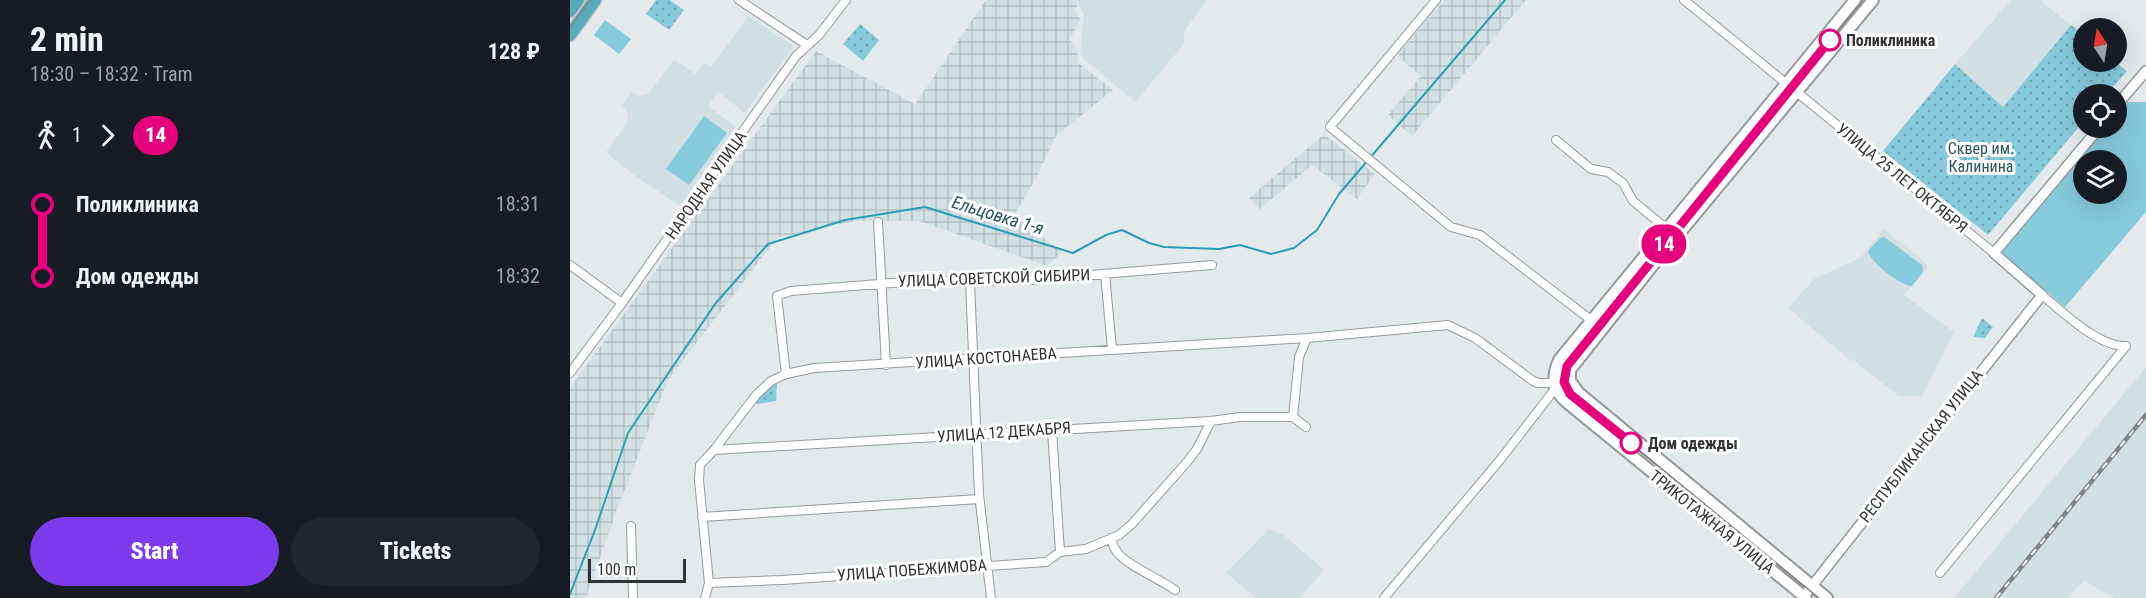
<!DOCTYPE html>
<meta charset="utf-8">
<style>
body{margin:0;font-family:"Roboto Condensed",sans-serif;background:#20242c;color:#f1f3f6;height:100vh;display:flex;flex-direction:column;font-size:22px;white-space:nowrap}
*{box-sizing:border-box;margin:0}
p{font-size:20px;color:#9ea1a6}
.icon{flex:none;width:33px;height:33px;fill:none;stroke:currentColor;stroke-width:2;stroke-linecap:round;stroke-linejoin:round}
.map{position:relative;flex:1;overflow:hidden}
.drawer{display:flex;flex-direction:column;background:#171b24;width:570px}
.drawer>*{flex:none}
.badge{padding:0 12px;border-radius:20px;font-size:21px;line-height:39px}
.needle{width:39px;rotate:348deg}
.controls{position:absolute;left:1503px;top:18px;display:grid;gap:12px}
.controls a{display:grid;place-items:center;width:54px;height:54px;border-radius:50%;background:#171b24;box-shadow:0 6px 24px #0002;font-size:30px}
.scale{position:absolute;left:18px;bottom:15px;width:98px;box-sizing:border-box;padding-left:6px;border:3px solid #313334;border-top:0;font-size:16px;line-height:21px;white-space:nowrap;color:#313334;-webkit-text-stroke:4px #fff;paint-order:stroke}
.map>.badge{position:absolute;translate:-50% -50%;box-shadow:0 0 0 3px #fff}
.legs{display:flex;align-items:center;gap:9px;height:66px;padding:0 30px;font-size:20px}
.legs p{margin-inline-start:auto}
.summary{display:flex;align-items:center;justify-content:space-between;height:102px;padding:0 30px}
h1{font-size:33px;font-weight:800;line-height:45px}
.button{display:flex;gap:12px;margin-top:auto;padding:12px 30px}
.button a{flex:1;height:69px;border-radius:36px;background:#7c3aed;color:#fff;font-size:24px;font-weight:800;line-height:69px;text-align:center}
.button a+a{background:#20242c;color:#f1f3f6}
ul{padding:0 30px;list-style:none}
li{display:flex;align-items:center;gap:21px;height:72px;font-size:22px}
li i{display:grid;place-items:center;width:9px;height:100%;margin:0 8px;background:currentColor}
li i::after{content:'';width:15px;height:15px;margin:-8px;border:4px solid;border-radius:50%;background:#171b24}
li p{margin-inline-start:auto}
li:first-child i{background:linear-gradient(#0000 50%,currentColor 0)}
li:last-child i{background:linear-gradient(currentColor 50%,#0000 0)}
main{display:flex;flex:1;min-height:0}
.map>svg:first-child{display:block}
</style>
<main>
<section class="drawer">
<div class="summary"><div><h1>2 min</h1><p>18:30 – 18:32 · Tram</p></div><b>128 ₽</b></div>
<div class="legs"><svg class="icon" aria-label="walk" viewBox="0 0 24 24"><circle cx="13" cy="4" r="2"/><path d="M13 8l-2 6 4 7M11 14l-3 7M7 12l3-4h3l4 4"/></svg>1<svg class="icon" aria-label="forward" viewBox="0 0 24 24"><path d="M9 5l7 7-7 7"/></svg><b class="badge" style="background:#e6007e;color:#fff">14</b></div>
<ul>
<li><i style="color:#e6007e"></i><b>Поликлиника</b><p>18:31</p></li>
<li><i style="color:#e6007e"></i><b>Дом одежды</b><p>18:32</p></li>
</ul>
<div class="button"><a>Start</a><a>Tickets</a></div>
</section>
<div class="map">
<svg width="1576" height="598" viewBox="0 0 1576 598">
<defs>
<pattern id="industrial-grid" width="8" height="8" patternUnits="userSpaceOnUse" patternTransform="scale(1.5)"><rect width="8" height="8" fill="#d2e0e4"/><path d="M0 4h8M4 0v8" fill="none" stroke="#b5c1c4"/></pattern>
<pattern id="grass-dots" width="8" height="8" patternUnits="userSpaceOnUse" patternTransform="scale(1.5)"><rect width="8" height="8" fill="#86cadc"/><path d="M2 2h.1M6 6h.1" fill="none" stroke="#6ea5b3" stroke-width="1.8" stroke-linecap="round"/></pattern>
</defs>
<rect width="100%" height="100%" fill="#e4eaec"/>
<path fill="#d2e0e4" d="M 512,0 L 637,0 L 614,32 L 614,44 L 565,102 L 510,56 L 514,13 L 508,5 Z
M 1441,0 L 1470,0 L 1501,25 L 1433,107 L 1385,64 Z
M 178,16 L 224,46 L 175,113 L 148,92 L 138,106 L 166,127 L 110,206 L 61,173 L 36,152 L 58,122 L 57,111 L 52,106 L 62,92 L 69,96 L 78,94 L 104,59 L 125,74 L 134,63 L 142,66 Z
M 1314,229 L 1359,266 L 1334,295 L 1384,332 L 1352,396 L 1329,396 L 1282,359 L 1281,361 L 1218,308 L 1245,278 L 1290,258 Z
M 1576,367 L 1576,598 L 1544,598 L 1514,580 L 1498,598 L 1384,598 Z
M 699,529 L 714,535 L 754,570 L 730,598 L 686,598 L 656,573 Z"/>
<path fill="url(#industrial-grid)" d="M 416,0 L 511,0 L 505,10 L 510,19 L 500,40 L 508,51 L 507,62 L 543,90 L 486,136 L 465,180 L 444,215 L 492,252 L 477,266 L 349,221 L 285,221 L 207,238 L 98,380 L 47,509 L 16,598 L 0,598 L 0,388 L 246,51 L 345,104 Z
M 874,0 L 956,0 L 842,136 L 818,115 L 851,76 L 827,56 Z
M 754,134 L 805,174 L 787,199 L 742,165 L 690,209 L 679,198 Z"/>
<path fill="url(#grass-dots)" d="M 86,0 L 100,0 L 114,10 L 99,30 L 76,14 Z
M 290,24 L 309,40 L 293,61 L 273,44 Z
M 1501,25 L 1513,35 L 1514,62 L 1545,62 L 1557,71 L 1537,94 L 1514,94 L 1513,122 L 1418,235 L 1313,151 L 1385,64 L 1433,107 Z
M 1412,318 L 1423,327 L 1415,338 L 1404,337 L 1404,335 Z
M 207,381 L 206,401 L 187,404 L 186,398 Z"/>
<path fill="#86cadc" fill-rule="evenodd" d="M 35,20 L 61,39 L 49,54 L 24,35 Z
M 1557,102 L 1576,102 L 1576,212 L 1495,307 L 1431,253 L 1536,128 L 1546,128 L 1547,115 ZM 1546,160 L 1546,194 L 1514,194 L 1514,160 Z
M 134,116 L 157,133 L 119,185 L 96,169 Z
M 1314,237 L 1352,265 L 1353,272 L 1342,286 C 1331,286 1300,262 1298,251 L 1310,238 Z"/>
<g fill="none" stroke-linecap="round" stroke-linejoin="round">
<path stroke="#289fb8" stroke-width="2" d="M 0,594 L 25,530 L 58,433 L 145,304 L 198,244 L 275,220 L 355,207 L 503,253 L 536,235 L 552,230 L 579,243 L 594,247 L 649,249 L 670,245 L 701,254 L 724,248 L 747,230 L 769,194 L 935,0"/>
<g stroke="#959b9c" stroke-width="10">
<path id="minor" d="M 169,0 L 237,45
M 866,0 L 760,127 L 881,227 L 910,235 L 1021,320
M 1114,0 L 1424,253
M 986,140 L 1021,169 L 1038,172 L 1053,183 L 1063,201 L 1097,229
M 308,222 L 316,365
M 0,265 L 52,303
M 535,274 L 542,349
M 400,282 L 409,494 L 421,598
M 1472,295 C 1493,312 1528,347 1556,346
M 0,373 L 52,303 L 226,56 L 249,35 L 276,0
M 216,374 L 207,296 L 221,291 L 359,280 L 400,282 L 459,280 L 642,265
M 723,417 L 729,357 L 737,338
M 723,417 L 736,427
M 482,430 L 490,552
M 144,450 L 641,421 L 670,417 L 723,417
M 132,517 L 409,499
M 61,526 L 63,598
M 541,538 C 542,543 544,548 547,552 C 556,565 590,579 605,590
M 1370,573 L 1556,346
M 139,583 L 212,580 L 476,562 L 490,552 L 516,549 L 549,535 L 562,524 L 617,462 L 627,449 L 641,421
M 135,598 L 139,583 L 129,480 L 130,465 L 144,450 L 186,395 L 201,381 L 216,374 L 244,368 L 737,338 L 878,325 L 905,338 L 963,381 L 968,383 L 984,383
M 814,598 L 930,460 L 985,389"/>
</g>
<g stroke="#959b9c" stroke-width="12">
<path id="tertiary" d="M 1546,106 L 1576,71
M 1234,596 L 1472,295 L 1424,253 L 1529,128"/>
</g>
<g stroke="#959b9c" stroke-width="14">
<path id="secondary" d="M 1000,369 L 1000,381 L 1009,393 L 1257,598
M 985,389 L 1084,264 L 1303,0
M 1236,598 L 995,401 C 982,388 982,376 989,360 L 1285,0"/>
</g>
<g stroke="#c5c6c6" stroke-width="15">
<path id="trunk" d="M 0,11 L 8,0
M 0,35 L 25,0"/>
</g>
<use href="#minor" stroke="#fff" stroke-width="8"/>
<use href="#tertiary" stroke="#fff" stroke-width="9"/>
<use href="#secondary" stroke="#fff" stroke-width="10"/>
<use href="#trunk" stroke="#58aabc" stroke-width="12"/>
<path stroke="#818586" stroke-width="1.5" d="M 0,27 L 20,0
M 1249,598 L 1000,394 C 993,383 993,373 999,362 L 1212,98 L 1293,0"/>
<g stroke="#818586" stroke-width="4.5">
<path id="rail" d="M 1426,598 L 1576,415"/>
</g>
<use href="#rail" stroke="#fff" stroke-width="2" stroke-dasharray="7" stroke-linecap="butt"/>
</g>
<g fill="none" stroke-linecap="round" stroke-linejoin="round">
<g stroke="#fff" stroke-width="14">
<path id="line-1" d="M 1061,443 L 1000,394 L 994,382 L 997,366 L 1260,40"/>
</g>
<use href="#line-1" stroke="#e6007e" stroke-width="9"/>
</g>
<g fill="#fff" stroke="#e6007e" stroke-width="3">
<circle cx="1260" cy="40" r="10"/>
<circle cx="1061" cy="443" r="10"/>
</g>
<g text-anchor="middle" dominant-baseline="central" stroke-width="6" stroke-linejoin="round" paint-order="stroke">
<g font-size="16" font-weight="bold" fill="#313334" stroke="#fff" text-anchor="start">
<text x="1276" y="40">Поликлиника</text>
<text x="1078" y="443">Дом одежды</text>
</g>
<g font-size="16" fill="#285762" stroke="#fff">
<text x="1411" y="148">Сквер им.<tspan x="1411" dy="18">Калинина</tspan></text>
</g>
<g font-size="16" fill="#313334" stroke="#fff">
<text transform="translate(1332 178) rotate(39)">УЛИЦА 25 ЛЕТ ОКТЯБРЯ</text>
<text transform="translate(136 185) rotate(-55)">НАРОДНАЯ УЛИЦА</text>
<text transform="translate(424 278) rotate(-2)">УЛИЦА СОВЕТСКОЙ СИБИРИ</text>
<text transform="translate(416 358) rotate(-4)">УЛИЦА КОСТОНАЕВА</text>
<text transform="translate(434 432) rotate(-4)">УЛИЦА 12 ДЕКАБРЯ</text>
<text transform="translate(1351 446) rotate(-52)">РЕСПУБЛИКАНСКАЯ УЛИЦА</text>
<text transform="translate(1142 522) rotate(39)">ТРИКОТАЖНАЯ УЛИЦА</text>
<text transform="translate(342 570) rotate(-4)">УЛИЦА ПОБЕЖИМОВА</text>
</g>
<g font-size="18" font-style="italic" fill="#265561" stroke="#fff">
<text transform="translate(428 215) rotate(17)">Ельцовка 1-я</text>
</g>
</g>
</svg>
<div class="controls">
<a><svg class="needle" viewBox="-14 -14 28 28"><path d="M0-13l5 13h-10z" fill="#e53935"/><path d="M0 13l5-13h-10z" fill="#9ea1a6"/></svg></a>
<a><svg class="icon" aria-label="locate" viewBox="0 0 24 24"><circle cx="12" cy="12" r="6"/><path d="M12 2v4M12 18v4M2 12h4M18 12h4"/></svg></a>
<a><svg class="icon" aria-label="layers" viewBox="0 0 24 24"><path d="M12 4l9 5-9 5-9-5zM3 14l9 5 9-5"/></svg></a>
</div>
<div class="scale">100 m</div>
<b class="badge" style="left:1094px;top:244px;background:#e6007e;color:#fff">14</b>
</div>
</main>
